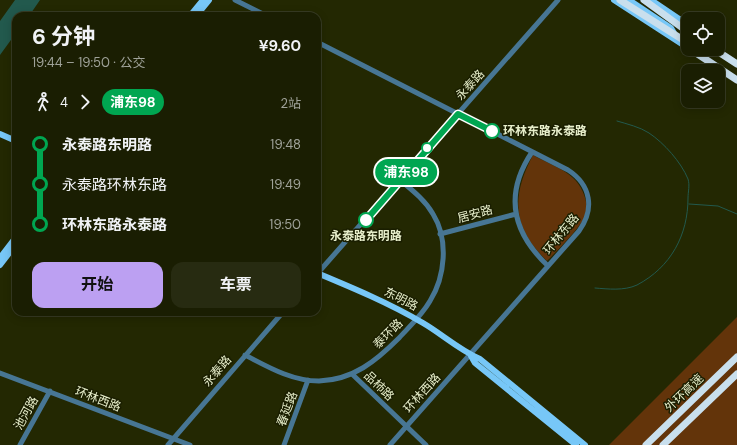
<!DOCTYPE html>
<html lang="zh">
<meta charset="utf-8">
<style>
body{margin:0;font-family:"DM Sans","Noto Sans SC",sans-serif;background:#272b11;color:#f1f3f6;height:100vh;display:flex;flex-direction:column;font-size:15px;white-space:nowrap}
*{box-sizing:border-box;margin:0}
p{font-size:13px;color:#9fa299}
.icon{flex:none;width:22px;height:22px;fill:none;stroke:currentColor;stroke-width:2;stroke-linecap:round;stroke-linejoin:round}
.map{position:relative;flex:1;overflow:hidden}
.panel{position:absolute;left:12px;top:12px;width:309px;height:304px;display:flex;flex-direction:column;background:#1a1e02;border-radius:12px;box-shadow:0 2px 10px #0003,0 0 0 1px #383c24}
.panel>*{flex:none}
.badge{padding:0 8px;border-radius:13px;font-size:14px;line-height:26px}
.tools{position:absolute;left:681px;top:12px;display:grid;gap:8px}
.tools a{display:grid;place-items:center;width:44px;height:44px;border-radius:8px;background:#1a1e02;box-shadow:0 2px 10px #0003,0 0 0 1px #383c24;font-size:20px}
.map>.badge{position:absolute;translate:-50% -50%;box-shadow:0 0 0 2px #fff}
.legs{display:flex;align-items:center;gap:6px;height:44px;padding:0 20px;font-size:13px}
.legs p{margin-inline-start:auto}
.overview{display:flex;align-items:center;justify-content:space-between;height:68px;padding:0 20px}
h1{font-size:22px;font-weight:700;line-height:30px}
.primary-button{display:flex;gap:8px;margin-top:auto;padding:8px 20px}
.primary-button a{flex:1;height:46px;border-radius:12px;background:#bca0f2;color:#111;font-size:16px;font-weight:700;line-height:46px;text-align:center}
.primary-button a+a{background:#272b11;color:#f1f3f6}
ul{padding:0 20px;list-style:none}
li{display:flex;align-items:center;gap:14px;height:40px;font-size:15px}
li i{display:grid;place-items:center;width:6px;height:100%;margin:0 5px;background:currentColor}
li i::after{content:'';width:10px;height:10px;margin:-5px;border:3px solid;border-radius:50%;background:#1a1e02}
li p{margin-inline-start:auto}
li:first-child i{background:linear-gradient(#0000 50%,currentColor 0)}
li:last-child i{background:linear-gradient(currentColor 50%,#0000 0)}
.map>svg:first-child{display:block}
</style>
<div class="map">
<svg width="737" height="445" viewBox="0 0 737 445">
<rect width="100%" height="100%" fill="#232802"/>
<path fill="#63340a" d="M 533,155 C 545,162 564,169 573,178 C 582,186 589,202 586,214 C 583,225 556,252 547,261 C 512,227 511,197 533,155 Z
M 737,317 L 737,445 L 609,445 Z"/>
<path fill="#22594d" d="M 15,0 L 40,0 L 29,16 L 16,16 L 16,33 L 0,55 L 0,21 Z"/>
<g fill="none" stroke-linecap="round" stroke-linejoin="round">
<path stroke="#22594d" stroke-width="1" d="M 689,204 L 718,206 L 737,214
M 595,288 C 608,289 624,291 637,285 C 671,267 688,235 688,198 C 688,192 690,185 688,179 C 681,162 664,143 649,133 C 640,127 627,124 617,121"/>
<path stroke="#477694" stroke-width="5" d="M 235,0 L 267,16
M 317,42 L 568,170 C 591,185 595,209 579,231 L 390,445
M 532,152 C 504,194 512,232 548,266
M 440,234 L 516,214
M 317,274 L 558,0
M 245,355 C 268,367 292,381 319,381 C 353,380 376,361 399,338 C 410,326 422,315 430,301 C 445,277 449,240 433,214 C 425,200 412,190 400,180
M 0,373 L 190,445
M 352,374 L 426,445
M 20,445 L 50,391
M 168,445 L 283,312
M 284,445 L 308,380"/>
<path stroke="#77c7f7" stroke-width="6" d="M 614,0 L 688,48
M 629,0 L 671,28 L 674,33
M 651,0 L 688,25
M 190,16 L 203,0
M 196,16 L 209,0
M 0,134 L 16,141
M 0,258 L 16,237
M 0,265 L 16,244
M 317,273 C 353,288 389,303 423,323 C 442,334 459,350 480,359 L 585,445
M 471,356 L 475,363 L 576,445"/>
<path stroke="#c9dfed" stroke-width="7" d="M 620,0 L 688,43
M 644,0 L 688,32
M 690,49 L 737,80
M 714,49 L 737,64
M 646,445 L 737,357
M 663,445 L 737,374"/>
</g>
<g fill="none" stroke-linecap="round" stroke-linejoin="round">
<g stroke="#fff" stroke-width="9">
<path id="line-1" d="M 366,220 L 458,114 L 492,131"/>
</g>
<use href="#line-1" stroke="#00a651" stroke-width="6"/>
</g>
<g fill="#fff" stroke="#00a651" stroke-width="2">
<circle cx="492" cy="131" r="7"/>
<circle cx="427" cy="148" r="5"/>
<circle cx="366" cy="220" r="7"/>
</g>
<g text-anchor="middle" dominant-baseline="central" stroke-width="3" stroke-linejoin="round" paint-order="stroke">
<g font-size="12" fill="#e7eeca" stroke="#1a1e00">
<text transform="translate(470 85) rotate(-48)">永泰路</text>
<text transform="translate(475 214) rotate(-15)">居安路</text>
<text transform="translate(561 234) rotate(-51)">环林东路</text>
<text transform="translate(401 299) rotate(27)">东明路</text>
<text transform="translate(388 334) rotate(-45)">泰环路</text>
<text transform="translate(217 371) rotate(-49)">永泰路</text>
<text transform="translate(379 386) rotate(44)">品柿路</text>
<text transform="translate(422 393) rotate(-48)">环林西路</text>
<text transform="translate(684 393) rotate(-44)">外环高速</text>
<text transform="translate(98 399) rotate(21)">环林西路</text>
<text transform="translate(287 409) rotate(-69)">春延路</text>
<text transform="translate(26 413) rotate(-61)">池河路</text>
</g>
<g font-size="12" font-weight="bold" fill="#e7eeca" stroke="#1a1e00" text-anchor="start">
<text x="503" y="131">环林东路永泰路</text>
<text x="366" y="236" text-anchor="middle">永泰路东明路</text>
</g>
</g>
</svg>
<div class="tools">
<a><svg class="icon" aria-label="locate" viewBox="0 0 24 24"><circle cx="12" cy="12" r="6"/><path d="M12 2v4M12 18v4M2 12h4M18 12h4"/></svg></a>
<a><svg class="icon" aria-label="layers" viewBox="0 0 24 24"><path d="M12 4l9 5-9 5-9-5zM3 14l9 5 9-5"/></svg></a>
</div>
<b class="badge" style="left:406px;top:172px;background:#00a651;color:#fff">浦东98</b>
<section class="panel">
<div class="overview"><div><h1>6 分钟</h1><p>19:44 – 19:50 · 公交</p></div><b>¥9.60</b></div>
<div class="legs"><svg class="icon" aria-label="walk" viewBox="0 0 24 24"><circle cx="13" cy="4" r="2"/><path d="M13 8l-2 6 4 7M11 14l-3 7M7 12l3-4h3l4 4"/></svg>4<svg class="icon" aria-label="forward" viewBox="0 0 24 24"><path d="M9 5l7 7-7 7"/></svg><b class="badge" style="background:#00a651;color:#fff">浦东98</b><p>2站</p></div>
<ul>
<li><i style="color:#00a651"></i><b>永泰路东明路</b><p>19:48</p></li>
<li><i style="color:#00a651"></i><span>永泰路环林东路</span><p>19:49</p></li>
<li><i style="color:#00a651"></i><b>环林东路永泰路</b><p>19:50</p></li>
</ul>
<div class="primary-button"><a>开始</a><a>车票</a></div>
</section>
</div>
